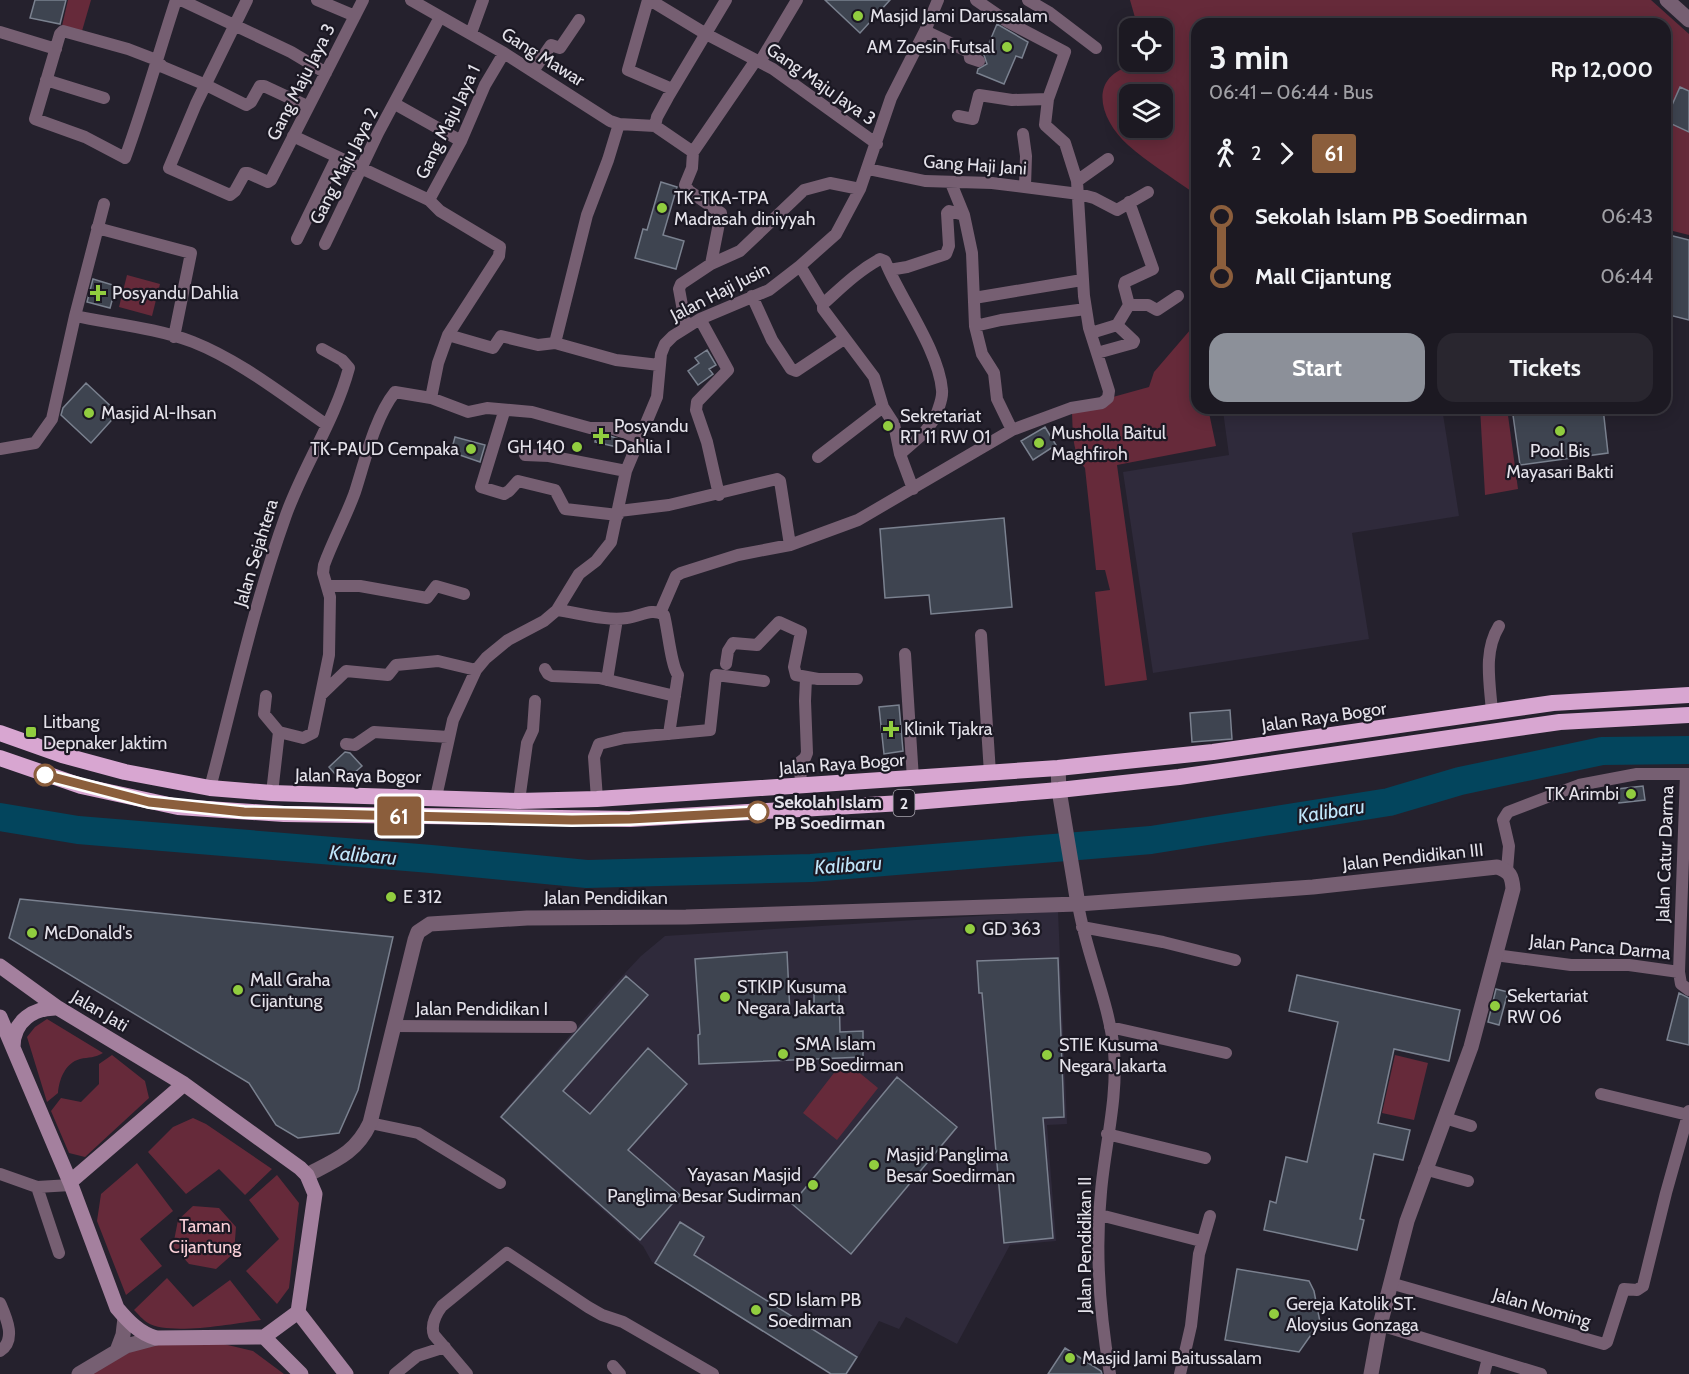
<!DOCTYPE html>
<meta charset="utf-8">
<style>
body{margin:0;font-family:Cabin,sans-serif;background:#29262f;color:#f1f3f6;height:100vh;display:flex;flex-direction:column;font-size:22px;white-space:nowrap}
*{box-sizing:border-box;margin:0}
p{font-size:20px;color:#a0a0a5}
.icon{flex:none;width:33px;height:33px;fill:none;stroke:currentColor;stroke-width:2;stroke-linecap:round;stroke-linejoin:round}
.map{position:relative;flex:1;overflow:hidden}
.sheet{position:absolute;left:1191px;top:18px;width:480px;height:396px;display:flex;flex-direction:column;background:#1c1922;border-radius:18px;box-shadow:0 3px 15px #0003,0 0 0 2px #3a3840}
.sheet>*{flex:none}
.badge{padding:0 12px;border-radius:4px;font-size:21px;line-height:39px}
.buttons{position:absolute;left:1119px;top:18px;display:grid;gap:12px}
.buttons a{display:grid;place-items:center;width:54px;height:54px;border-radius:12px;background:#1c1922;box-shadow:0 3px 15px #0003,0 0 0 2px #3a3840;font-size:30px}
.map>.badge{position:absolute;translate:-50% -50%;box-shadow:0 0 0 3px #fff}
.legs{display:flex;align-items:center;gap:9px;height:66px;padding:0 18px;font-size:20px}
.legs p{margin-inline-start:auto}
.summary{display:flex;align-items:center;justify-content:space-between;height:102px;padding:0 18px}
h1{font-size:33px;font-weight:800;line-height:45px}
.cta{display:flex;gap:12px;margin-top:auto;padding:12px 18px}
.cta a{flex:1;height:69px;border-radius:18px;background:#8c9099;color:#fff;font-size:24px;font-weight:800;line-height:69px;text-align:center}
.cta a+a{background:#29262f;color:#f1f3f6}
ul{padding:0 18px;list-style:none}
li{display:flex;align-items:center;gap:21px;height:60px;font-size:22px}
li i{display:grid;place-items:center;width:9px;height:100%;margin:0 8px;background:currentColor}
li i::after{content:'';width:15px;height:15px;margin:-8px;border:4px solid;border-radius:50%;background:#1c1922}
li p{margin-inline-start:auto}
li:first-child i{background:linear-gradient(#0000 50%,currentColor 0)}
li:last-child i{background:linear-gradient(currentColor 50%,#0000 0)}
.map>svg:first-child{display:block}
</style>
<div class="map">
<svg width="1689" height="1374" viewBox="0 0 1689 1374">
<rect width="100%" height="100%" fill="#25212d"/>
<path fill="#2f2a3b" d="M 1242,408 L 1442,408 L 1459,516 L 1352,533 L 1369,639 L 1153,673 L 1123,472 L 1229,455 L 1223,411 Z
M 1058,911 L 1067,1124 L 1047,1125 L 1056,1241 L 1010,1245 L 957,1344 L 906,1317 L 899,1329 L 879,1321 L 848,1374 L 829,1374 L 652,1262 L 643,1246 L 499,1117 L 611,988 L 641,956 L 665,936 Z"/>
<path fill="#662a3a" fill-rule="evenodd" d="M 68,0 L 91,0 L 82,31 L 62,26 Z
M 1130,0 L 1651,0 L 1689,34 L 1689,235 L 1665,229 L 1665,24 L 1197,24 L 1197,199 L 1191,191 C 1170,176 1147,162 1128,145 C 1099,119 1087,76 1134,65 L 1136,62 L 1162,62 L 1162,28 L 1138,28 ZM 1130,94 L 1162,94 L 1162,128 L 1130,128 Z
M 127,275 L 160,284 L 152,316 L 119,307 Z
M 1197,322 L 1197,408 L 1208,408 L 1216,446 L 1117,465 L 1147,680 L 1105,686 L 1095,592 L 1110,590 L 1105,570 L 1096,570 L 1085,468 C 1072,453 1073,433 1072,413 L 1084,405 L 1149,387 L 1154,372 Z
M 1480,408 L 1507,408 L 1518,489 L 1485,495 Z
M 47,1019 L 103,1053 C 95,1058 89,1057 80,1059 C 65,1063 59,1080 58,1093 L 47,1102 L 27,1037 L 35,1027 Z
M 112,1055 L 145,1081 L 149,1098 L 85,1157 L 69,1153 L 51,1111 L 61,1098 L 81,1102 L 99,1084 L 99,1064 Z
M 1395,1055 L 1428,1063 L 1414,1120 L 1382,1113 Z
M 844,1060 L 878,1088 L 837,1140 L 803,1113 Z
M 193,1118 L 206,1124 L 272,1169 L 245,1195 L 219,1169 L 186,1194 L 148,1152 L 173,1127 Z
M 137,1163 L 173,1211 L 140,1239 L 162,1266 L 126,1295 L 97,1221 L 101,1194 Z
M 277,1175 L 299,1203 L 289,1288 L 277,1304 L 246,1271 L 279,1239 L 249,1200 Z
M 193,1206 L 219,1208 L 236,1227 L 234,1253 L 216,1269 L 189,1264 L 173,1246 L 178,1220 Z
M 167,1278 L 193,1307 L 230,1280 L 261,1320 C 235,1323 171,1336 148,1323 C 143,1320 138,1314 134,1310 Z
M 215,1342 L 253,1351 L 284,1374 L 87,1374 L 146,1344 Z"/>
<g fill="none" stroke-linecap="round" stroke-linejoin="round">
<path stroke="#03455d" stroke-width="28" d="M 0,817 L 78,830 L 431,859 L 587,874 L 811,868 L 1151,840 L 1389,802 L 1460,781 L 1602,751 L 1689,750"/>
</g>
<path fill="#3e4450" stroke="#7a818f" stroke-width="1.5" d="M 35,0 L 66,0 L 60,24 L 30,18 Z
M 825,0 L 890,0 L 860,33 Z
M 997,24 L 1028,42 L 1022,58 L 1016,56 L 1004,84 L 977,73 L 978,69 L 987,64 L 984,55 Z
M 1680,87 L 1689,91 L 1689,132 L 1665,121 Z
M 661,182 L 677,187 L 663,235 L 684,241 L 676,269 L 635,258 L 643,229 L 647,230 Z
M 1665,234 L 1689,240 L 1689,320 L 1665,314 Z
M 93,279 L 116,286 L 110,308 L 87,302 Z
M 707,350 L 716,365 L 709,369 L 713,374 L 698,385 L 688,371 L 699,363 L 695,358 Z
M 86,383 L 118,413 L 91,443 L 61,415 L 63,408 Z
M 1512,408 L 1603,408 L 1608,453 L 1520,465 Z
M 1045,427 L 1056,445 L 1033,460 L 1021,441 Z
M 596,436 L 610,436 L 619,439 L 617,447 L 595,442 Z
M 455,437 L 485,445 L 480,462 L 451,452 Z
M 1004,518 L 1012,607 L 931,614 L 929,595 L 885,598 L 880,529 Z
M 899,705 L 903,751 L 884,754 L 879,707 Z
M 1230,710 L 1232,739 L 1192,742 L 1190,713 Z
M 345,752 L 350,753 L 362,766 L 343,783 L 329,767 Z
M 1643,786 L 1645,800 L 1619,803 L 1617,789 Z
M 20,899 L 393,937 L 358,1090 L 339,1133 L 298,1138 L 276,1125 L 249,1083 L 9,938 Z
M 787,952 L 790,1014 L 814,1013 L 814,992 L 839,991 L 840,1032 L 863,1031 L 863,1057 L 699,1064 L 698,1035 L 700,1034 L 695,959 Z
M 1058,958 L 1064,1117 L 1043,1118 L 1053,1238 L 1004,1243 L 982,993 L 979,993 L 977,961 Z
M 1297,975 L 1460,1010 L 1449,1061 L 1394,1049 L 1378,1123 L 1410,1130 L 1403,1160 L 1374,1154 L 1360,1219 L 1364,1220 L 1357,1250 L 1264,1230 L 1270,1201 L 1276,1203 L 1286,1157 L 1307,1162 L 1338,1022 L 1289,1011 Z
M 626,976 L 648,995 L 563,1091 L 590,1114 L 648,1048 L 687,1084 L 628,1150 L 680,1195 L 640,1240 L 501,1117 Z
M 1496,989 L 1508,992 L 1499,1025 L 1488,1022 Z
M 1679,993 L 1689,998 L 1689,1045 L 1667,1040 Z
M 897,1077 L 957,1127 L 851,1254 L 792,1204 Z
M 680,1222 L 704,1237 L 694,1255 L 857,1357 L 846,1374 L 831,1374 L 655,1263 Z
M 1237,1269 L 1309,1281 L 1314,1291 L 1320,1322 L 1299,1352 L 1225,1340 Z
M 1065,1348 L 1101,1371 L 1102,1374 L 1048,1374 Z"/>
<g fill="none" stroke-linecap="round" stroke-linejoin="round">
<path stroke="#765f72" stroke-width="12" d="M 176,0 C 159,52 144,106 125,158 L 85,137 L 35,119 L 60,34 L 63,31 L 128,49 L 154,59 C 158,61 160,64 163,67 L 206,85 L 246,105 L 251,102 L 260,86 L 264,86 L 307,106
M 181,0 L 291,52 L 326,73
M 247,0 L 196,104 L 169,168 L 230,195 L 235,191 L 245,173 L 248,173 L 268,182 L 271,180 L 363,0
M 317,0 L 355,16
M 411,0 L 504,53 L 610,121 L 619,124 L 655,126
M 648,0 L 628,70 L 672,89
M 650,0 L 706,34 L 773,69 L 877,144
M 1028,0 L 1050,13 L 1096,48
M 925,31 L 969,52 L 970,58 L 979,61
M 0,32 L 56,49
M 471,33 L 483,0
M 760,62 L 797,0
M 533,71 L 551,45 L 560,48 L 579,20
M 46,80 L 104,98
M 395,104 L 461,141
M 958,116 L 973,119 L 979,95 L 1012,100 L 1048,99
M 655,126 L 693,152 L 692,168 L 685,185 L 689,191 L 721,213 L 711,264 L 681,284 L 679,289 L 686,327
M 655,126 L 657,117 L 668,97 L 726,0
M 1023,134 L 1026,156 L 1025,186
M 293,136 L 429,200 L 440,211 L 500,247 L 499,256 L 448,335 L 438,363 L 431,398
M 693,152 L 756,60
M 868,169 L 925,181 L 992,183 L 1079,194 L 1094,198 L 1117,210 L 1148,192
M 1077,181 L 1108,159
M 951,183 L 964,215 L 972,253 L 975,326 L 982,354 L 994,373 L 997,399 L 1012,430
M 429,200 L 461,141 L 485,85 L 504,53
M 97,228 L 191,253 L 174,337
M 297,239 L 337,157
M 325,244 L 378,133 L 440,17
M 711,264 L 740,251 L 804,190 L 830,183 L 860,189
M 800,266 L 823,304 L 823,309 L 874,377 L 883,407 L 894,424 L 900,454 L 913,489
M 752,296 L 772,340 L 791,369 L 796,371 L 844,339
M 974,298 L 1082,280
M 823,304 C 842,287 858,271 880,259 L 885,261 L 889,270
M 1129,305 L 1148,305 L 1157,310 L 1178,296
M 75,316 C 113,324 156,328 193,342 C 241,361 284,396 327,425
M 700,319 L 728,370 L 697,402 L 696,410 L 707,442 L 719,495
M 975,326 L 1001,320 L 1086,309
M 1091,333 L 1117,325 L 1129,305 L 1124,286 L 1125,282 L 1153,269 L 1129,202
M 448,335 L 493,348 L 501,336 L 538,345 L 555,343 L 616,360 L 659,365
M 555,343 L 587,215 L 608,160 L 619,124
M 1097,353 L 1133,343 L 1134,341 L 1117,325
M 504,412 L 481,487 L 504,494 L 509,491 L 518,481 L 555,490 L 565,509 L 618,515
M 937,413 C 939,406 943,398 942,390 C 939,353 905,305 889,270 L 907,267 L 946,254 L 949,246 L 947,213 L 949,211 L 964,215
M 0,449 L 35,443 L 52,419 L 75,316 L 104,204
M 900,454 L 924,433 L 935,418
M 525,455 L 549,456 L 626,471
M 818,457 L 883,407
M 619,511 L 669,505 L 777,479 L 780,481 L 790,545
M 327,586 L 360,586 L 427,598 L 436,586 L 464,594
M 557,610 C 579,613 605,621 627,618 C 640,617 651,607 664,615 C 668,630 671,666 678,675 L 669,734
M 660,613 L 676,576 L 681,573 L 738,555 L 790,545 L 858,520 L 1012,430 L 1071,408 L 1102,403 L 1108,398 L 1109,391 L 1089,328 L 1084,296 L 1077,181 L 1065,143 L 1045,125 L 1048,99 L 1065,52 L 1008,22 L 976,0
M 981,635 L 990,773
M 905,654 L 913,779
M 726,664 L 728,651 L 733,643 L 757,645 L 779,622 L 801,632 L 794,667 L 796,675 L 818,679 L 857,679
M 545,669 L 548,674 L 552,676 L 599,678 L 675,696
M 607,680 L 617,619
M 321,695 L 346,671 L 388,675 L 396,665 L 438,661 L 476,670
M 266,696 L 264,714 L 279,732 L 272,793
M 1492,712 C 1490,683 1483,652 1499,626
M 279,732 L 303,738 L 313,733 L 329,655 L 330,597 L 323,573 L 324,565 C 333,540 346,517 355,492 C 365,461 375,417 395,392 L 431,398 L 468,412 L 487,408 L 532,412 L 590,428 L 611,428 L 640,438
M 346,744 L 355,745 L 374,732 L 448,737
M 1686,774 L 1679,972 L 1681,984 L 1689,990
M 801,786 L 800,762 L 805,758 L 807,753 L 805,701 L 806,678
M 210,788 C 234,697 254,604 286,515 C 304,465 335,420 349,368 L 342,360 L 322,349
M 436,797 L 453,720 L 476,670 L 486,658 L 508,640 L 544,621 L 557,610 L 579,574 L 596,561 L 611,542 L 626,471 L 657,397 L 661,354 L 665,344 L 673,336 L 700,319 L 769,290 L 800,266 L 836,234 L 860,189 L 891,98 L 925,31 L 938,0
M 597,799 L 594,757 L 599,744 L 624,738 L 710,730 L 716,675 L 764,681
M 519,801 L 527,743 L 533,730 L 535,701
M 1507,870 L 1509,846 L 1503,820 L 1508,812 L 1579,785 L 1637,774 L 1689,774
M 1078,904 C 1086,954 1109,1001 1114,1051 C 1118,1098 1105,1145 1101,1192 C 1095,1251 1100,1315 1110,1374
M 1082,927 L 1163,942 L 1235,960
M 1495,955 L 1571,965 L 1629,965 L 1679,972
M 394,1026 L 571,1027
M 1110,1027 L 1226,1053
M 1601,1094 L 1688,1115
M 1445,1118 L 1471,1126
M 370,1123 L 418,1133 L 500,1183
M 1107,1134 L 1205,1158
M 1424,1169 L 1468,1181
M 0,1174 L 37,1187 L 71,1185
M 37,1187 L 59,1253
M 1100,1215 L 1201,1241
M 1390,1283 L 1604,1344 L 1607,1342 L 1624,1289 L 1637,1290 L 1643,1286 L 1666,1193 L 1689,1111
M 0,1303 C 6,1317 17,1340 0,1351
M 1380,1325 L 1541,1374
M 613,1366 L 620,1374
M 395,1374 L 417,1356 L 445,1347
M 467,1374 L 434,1335 C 430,1324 436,1314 442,1306 L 507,1253 L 588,1307 L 602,1315 L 623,1322 L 713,1374
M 1180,1374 L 1191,1326 L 1199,1254 L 1210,1216
M 1484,1374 L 1488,1358"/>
<path stroke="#765f72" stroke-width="15" d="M 1667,0 L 1689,20
M 1058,768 L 1059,790 L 1078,904
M 307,1175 C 336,1160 356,1153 370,1123 L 415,940 L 418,932 L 430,924 L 527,918 L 686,917 L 1078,904 L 1313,887 L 1497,867 C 1510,871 1512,876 1513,889 L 1471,1047 L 1407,1221 L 1380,1325 L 1371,1374
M 117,1351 L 123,1335 L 125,1318
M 79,1374 L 126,1346 L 156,1338"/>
<path stroke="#a4809e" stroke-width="15" d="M 0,966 L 58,1008 L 184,1084 L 300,1168 L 307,1175 L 315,1194 L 298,1312 L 264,1337 L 156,1338 C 139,1333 128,1321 117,1308 L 70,1182 L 0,1017
M 13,1047 C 13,1021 34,1007 58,1008
M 70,1182 L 184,1084
M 298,1312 L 346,1374
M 264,1337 L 301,1374"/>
<path stroke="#d8a6d1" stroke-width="16" d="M 0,733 L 62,755 L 125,772 L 210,788 L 272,793 L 519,801 L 597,799 L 1058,768 L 1213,752 L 1553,703 L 1689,695
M 0,758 L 81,786 L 178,807 L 284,814 L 630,819 L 902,803 L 1059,790 L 1179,777 L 1560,722 L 1689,715"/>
</g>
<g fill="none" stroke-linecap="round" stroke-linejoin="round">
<g stroke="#fff" stroke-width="14">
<path id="line-1" d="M 45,775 L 149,802 L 244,812 L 572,820 L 630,819 L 758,812"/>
</g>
<use href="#line-1" stroke="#8b5e3c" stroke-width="9"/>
</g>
<g fill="#91cd3f" stroke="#1b1823" stroke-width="2">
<circle cx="858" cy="16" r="6"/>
<circle cx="1007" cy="47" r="6"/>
<circle cx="662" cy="208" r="6"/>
<path d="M95 284h6v6h6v6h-6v6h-6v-6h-6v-6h6z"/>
<circle cx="89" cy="413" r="6"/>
<circle cx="888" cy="426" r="6"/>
<circle cx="1560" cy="431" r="6"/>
<path d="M598 427h6v6h6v6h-6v6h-6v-6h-6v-6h6z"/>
<circle cx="1039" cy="443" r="6"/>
<circle cx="577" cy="447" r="6"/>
<circle cx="471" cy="449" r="6"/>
<path d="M888 720h6v6h6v6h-6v6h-6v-6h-6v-6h6z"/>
<rect x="25" y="726" width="12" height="12" rx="3"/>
<circle cx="1631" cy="794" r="6"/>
<circle cx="391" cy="897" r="6"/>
<circle cx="970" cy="929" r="6"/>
<circle cx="32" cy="933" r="6"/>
<circle cx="238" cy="990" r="6"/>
<circle cx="725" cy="997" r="6"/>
<circle cx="1495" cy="1006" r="6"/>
<circle cx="783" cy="1054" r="6"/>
<circle cx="1047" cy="1055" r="6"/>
<circle cx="874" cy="1165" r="6"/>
<circle cx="813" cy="1185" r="6"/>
<circle cx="756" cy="1310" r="6"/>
<circle cx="1274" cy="1314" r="6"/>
<circle cx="1070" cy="1358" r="6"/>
</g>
<g fill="#fff" stroke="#8b5e3c" stroke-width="3">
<circle cx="45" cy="775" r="10"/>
<circle cx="758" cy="812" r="10"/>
</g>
<g text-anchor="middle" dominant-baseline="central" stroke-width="4.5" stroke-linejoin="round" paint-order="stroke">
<rect fill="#1b1823" stroke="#a8a5ae" stroke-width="1.5" x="893.5" y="790" width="21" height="26" rx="4.5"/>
<g font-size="16" font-weight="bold" fill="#e4e2ea">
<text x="904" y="803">2</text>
</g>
<g font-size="18" fill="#e4e2ea" stroke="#1b1823" text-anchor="start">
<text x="870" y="16">Masjid Jami Darussalam</text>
<text x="995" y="47" text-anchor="end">AM Zoesin Futsal</text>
<text x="674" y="198">TK-TKA-TPA<tspan x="674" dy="21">Madrasah diniyyah</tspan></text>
<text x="112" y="293">Posyandu Dahlia</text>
<text x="101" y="413">Masjid Al-Ihsan</text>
<text x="900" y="416">Sekretariat<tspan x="900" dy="21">RT 11 RW 01</tspan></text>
<text x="614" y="426">Posyandu<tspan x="614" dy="21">Dahlia I</tspan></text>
<text x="1051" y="433">Musholla Baitul<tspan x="1051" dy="21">Maghfiroh</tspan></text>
<text x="565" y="447" text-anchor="end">GH 140</text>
<text x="459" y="449" text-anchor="end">TK-PAUD Cempaka</text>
<text x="1560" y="451" text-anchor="middle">Pool Bis<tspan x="1560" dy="21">Mayasari Bakti</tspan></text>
<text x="43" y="722">Litbang<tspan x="43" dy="21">Depnaker Jaktim</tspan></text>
<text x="904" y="729">Klinik Tjakra</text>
<text x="1619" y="794" text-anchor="end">TK Arimbi</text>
<text x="403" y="897">E 312</text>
<text x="982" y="929">GD 363</text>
<text x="44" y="933">McDonald's</text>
<text x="250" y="980">Mall Graha<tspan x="250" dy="21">Cijantung</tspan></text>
<text x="737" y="987">STKIP Kusuma<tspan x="737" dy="21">Negara Jakarta</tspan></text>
<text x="1507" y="996">Sekertariat<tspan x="1507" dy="21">RW 06</tspan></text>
<text x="795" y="1044">SMA Islam<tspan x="795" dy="21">PB Soedirman</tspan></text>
<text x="1059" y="1045">STIE Kusuma<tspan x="1059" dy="21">Negara Jakarta</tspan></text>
<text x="886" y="1155">Masjid Panglima<tspan x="886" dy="21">Besar Soedirman</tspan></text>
<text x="801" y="1175" text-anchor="end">Yayasan Masjid<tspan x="801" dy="21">Panglima Besar Sudirman</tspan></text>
<text x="768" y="1300">SD Islam PB<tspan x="768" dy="21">Soedirman</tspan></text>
<text x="1286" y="1304">Gereja Katolik ST.<tspan x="1286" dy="21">Aloysius Gonzaga</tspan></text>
<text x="1082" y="1358">Masjid Jami Baitussalam</text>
</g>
<g font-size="18" fill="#e4e2ea" stroke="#1b1823">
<text transform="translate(543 57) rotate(32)">Gang Mawar</text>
<text transform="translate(301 82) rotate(-63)">Gang Maju Jaya 3</text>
<text transform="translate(821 84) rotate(35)">Gang Maju Jaya 3</text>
<text transform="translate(448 122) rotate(-64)">Gang Maju Jaya 1</text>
<text transform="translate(975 165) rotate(4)">Gang Haji Jani</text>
<text transform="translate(344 166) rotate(-63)">Gang Maju Jaya 2</text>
<text transform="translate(720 292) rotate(-27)">Jalan Haji Jusin</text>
<text transform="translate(256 553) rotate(-73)">Jalan Sejahtera</text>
<text transform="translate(1324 717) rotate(-8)">Jalan Raya Bogor</text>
<text transform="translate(842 764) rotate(-4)">Jalan Raya Bogor</text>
<text transform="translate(358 776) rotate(1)">Jalan Raya Bogor</text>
<text transform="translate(1665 854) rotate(-88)">Jalan Catur Darma</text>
<text transform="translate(1413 857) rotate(-6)">Jalan Pendidikan III</text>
<text x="606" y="898">Jalan Pendidikan</text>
<text transform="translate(1600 947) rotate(5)">Jalan Panca Darma</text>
<text x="482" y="1009">Jalan Pendidikan I</text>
<text transform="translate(100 1011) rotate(31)">Jalan Jati</text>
<text transform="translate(1085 1245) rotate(-90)">Jalan Pendidikan II</text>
<text transform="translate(1542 1308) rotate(16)">Jalan Noming</text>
</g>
<g font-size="18" font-weight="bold" fill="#e4e2ea" stroke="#1b1823" text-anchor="start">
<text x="774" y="802">Sekolah Islam<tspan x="774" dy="21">PB Soedirman</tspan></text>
</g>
<g font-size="18" fill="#fbd1d9" stroke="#1b1823">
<text x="205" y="1226">Taman<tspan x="205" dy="21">Cijantung</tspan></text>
</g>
<g font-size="20" font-style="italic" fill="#c0e6fa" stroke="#1b1823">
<text transform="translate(1331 811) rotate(-9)">Kalibaru</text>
<text transform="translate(363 855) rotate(5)">Kalibaru</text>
<text transform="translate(848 865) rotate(-4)">Kalibaru</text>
</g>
</g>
</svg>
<div class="buttons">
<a><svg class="icon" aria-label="locate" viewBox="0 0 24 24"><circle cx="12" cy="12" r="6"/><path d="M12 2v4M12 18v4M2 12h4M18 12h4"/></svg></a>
<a><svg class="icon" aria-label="layers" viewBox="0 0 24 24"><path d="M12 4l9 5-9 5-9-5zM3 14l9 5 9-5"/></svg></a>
</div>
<b class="badge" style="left:399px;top:816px;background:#8b5e3c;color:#fff">61</b>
<section class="sheet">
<div class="summary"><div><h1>3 min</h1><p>06:41 – 06:44 · Bus</p></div><b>Rp 12,000</b></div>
<div class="legs"><svg class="icon" aria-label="walk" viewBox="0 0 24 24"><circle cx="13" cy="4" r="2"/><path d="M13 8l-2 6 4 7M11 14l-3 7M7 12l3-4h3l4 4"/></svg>2<svg class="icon" aria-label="forward" viewBox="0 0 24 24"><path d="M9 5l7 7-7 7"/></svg><b class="badge" style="background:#8b5e3c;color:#fff">61</b></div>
<ul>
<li><i style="color:#8b5e3c"></i><b>Sekolah Islam PB Soedirman</b><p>06:43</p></li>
<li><i style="color:#8b5e3c"></i><b>Mall Cijantung</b><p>06:44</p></li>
</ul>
<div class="cta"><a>Start</a><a>Tickets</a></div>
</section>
</div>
